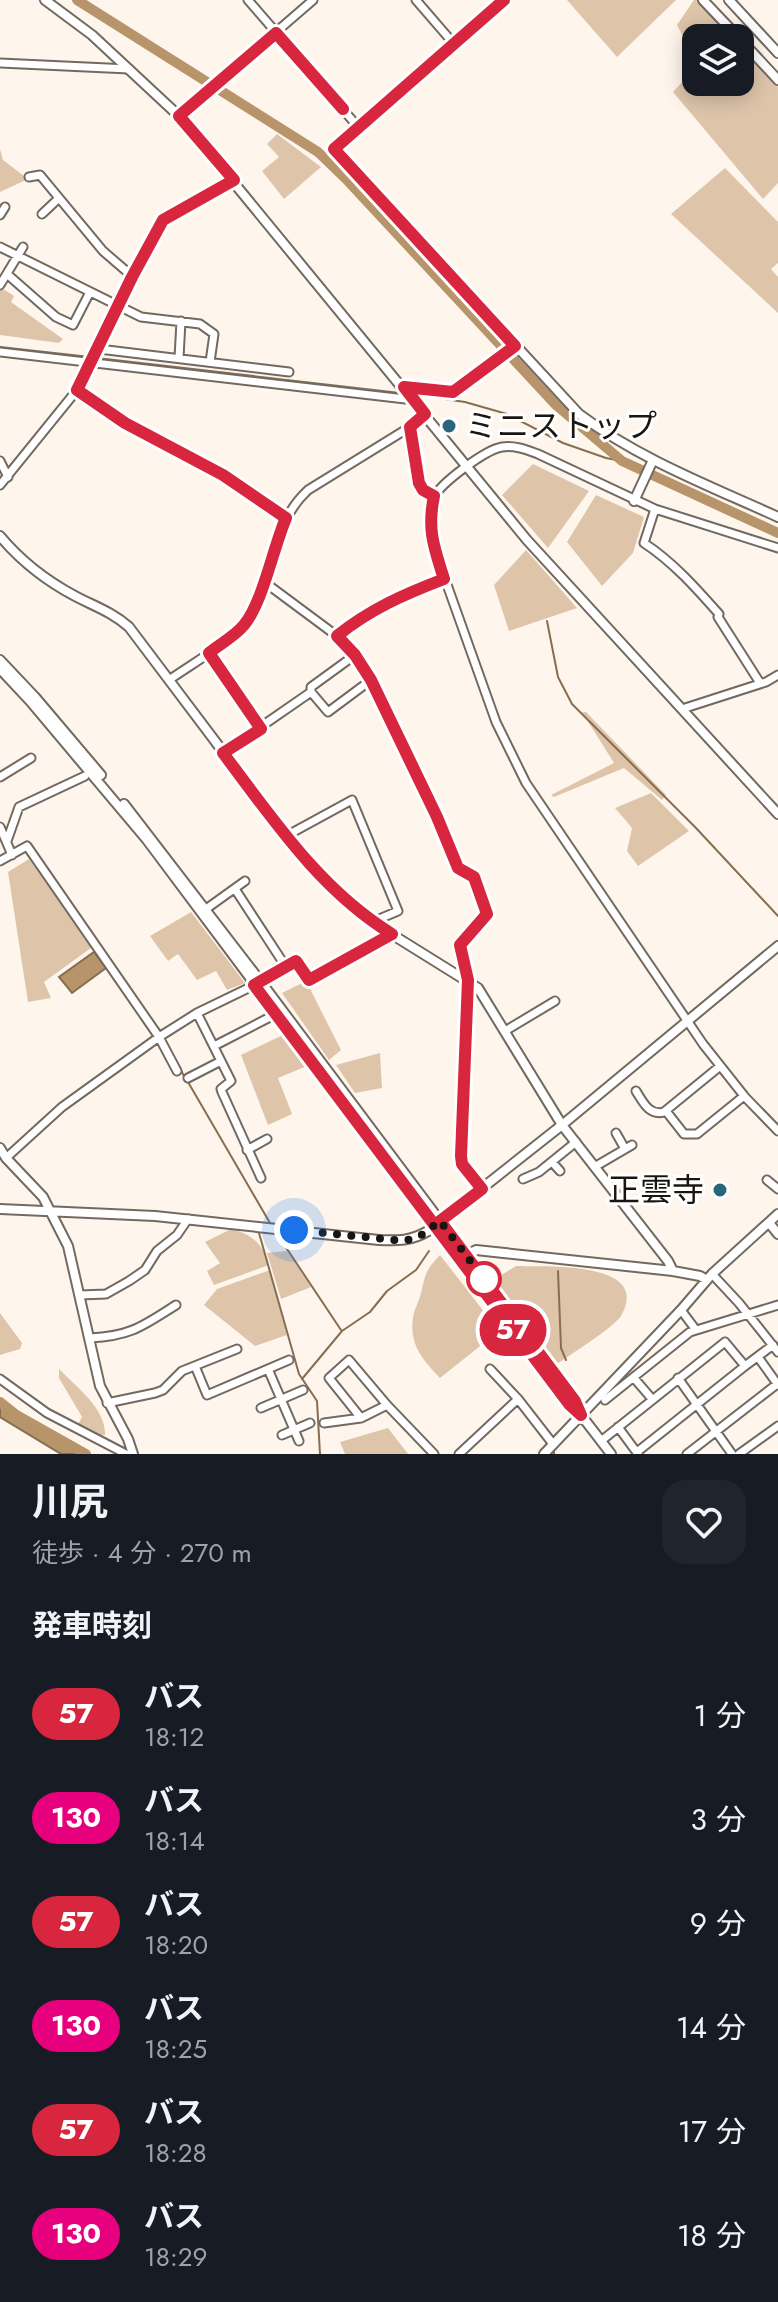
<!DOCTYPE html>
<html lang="ja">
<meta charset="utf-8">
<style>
body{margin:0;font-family:Jost,"Noto Sans JP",sans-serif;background:#20242c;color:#f1f3f6;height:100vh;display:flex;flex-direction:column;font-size:30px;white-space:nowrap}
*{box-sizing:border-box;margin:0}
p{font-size:26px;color:#9ea1a6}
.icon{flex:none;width:44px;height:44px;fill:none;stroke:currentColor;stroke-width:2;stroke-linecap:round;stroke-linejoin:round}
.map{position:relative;height:1454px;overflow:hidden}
.panel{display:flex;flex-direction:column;background:#171b24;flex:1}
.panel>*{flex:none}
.badge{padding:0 16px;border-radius:26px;font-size:28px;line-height:52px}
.tools{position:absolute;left:682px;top:24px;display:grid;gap:16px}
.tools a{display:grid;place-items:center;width:72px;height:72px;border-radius:16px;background:#171b24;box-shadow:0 4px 20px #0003;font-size:40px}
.you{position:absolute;width:40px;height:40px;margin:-20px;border:6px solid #fff;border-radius:50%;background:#1a73e8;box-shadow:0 0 0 12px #1a73e833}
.map>.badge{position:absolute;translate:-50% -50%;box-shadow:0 0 0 4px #fff}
h2{padding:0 32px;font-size:30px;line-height:72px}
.round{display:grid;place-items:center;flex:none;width:84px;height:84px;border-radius:24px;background:#20242c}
.headline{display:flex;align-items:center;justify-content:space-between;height:136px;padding:0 32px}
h1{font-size:38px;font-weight:700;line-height:60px}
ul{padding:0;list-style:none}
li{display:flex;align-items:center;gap:24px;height:104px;padding:0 32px}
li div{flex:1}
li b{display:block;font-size:30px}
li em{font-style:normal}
li .badge{min-width:88px;font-weight:700;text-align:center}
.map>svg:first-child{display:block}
</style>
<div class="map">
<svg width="778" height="1454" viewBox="0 0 778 1454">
<rect width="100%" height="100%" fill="#fef6ed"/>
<path fill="#dec5aa" d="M 567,0 L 676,0 L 617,57 Z
M 694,0 L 703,0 L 736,38 L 696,38 L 696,61 L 677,25 Z
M 740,43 L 778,87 L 778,183 L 763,199 L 673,92 L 696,67 L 696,82 L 740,82 Z
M 277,134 L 321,167 L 284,199 L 262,171 L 279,157 L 267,144 Z
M 0,149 L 3,160 L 28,179 L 0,192 Z
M 725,168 L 778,222 L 778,263 L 771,269 L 778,277 L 778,313 L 671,214 Z
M 0,287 L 14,296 L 11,302 L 63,339 L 59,343 L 0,335 Z
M 533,464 L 589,491 L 548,548 L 502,495 Z
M 596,495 L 644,517 L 633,553 L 602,586 L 567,542 Z
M 526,550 L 577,608 L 509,631 L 494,585 Z
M 582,712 L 586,712 L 666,795 L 662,800 L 624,768 L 554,797 L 551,795 L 614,763 Z
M 651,793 L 689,831 L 638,866 L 627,851 L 632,828 L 615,808 Z
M 29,859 L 91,948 L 44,982 L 51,998 L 28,1002 L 8,872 Z
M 191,912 L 245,983 L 227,990 L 216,971 L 197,980 L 178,954 L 168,961 L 150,936 Z
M 306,981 L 341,1050 L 329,1060 L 282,993 Z
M 285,1034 L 307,1066 L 278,1078 L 292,1114 L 268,1125 L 241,1055 Z
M 380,1053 L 382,1088 L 355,1093 L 336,1065 Z
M 231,1229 C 252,1234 263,1244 269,1265 L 214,1285 L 207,1271 L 220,1263 L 205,1242 Z
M 287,1251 L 311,1287 L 281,1299 L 267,1253 Z
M 440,1255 L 499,1331 L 440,1378 C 423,1360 409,1345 413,1318 C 414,1309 419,1302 421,1293 C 426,1273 425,1271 440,1255 Z
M 516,1266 C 543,1267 653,1260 621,1316 C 614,1327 570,1355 557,1364 L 495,1279 Z
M 270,1270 L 287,1335 L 255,1346 L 204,1305 L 217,1289 Z
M 0,1313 L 22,1343 L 20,1349 L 0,1355 Z
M 59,1369 C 76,1387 106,1408 105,1435 L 93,1435 L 77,1426 L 82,1417 L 59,1378 Z
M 388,1428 L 408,1454 L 345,1454 L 340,1442 Z"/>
<path fill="#b7946a" stroke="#886e50" stroke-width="2" d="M 94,952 L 106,968 L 72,993 L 59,977 Z
M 0,1402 L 37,1428 L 90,1454 L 61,1454 L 0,1417 Z"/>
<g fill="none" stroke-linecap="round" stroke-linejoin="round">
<path stroke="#886e50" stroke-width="2" d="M 0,347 L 90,357
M 97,358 L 400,393
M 410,394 L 465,402 L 507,414 L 563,443 L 606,458 L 622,461
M 547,621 L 558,677 L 572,704 L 696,828 L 778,916
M 176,1061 L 184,1076
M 188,1082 L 270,1223
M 259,1233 L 299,1374 L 317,1401 L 320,1454
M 277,1234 L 341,1330
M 558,1271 L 561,1348 L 566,1360
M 302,1379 L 342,1331 L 370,1312 L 387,1291 L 416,1270 L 429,1251
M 554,1452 L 554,1454"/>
<path stroke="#b7946a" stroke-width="10" d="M 77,0 L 318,152 L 348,181 L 556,405 L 622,461 L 778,533
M 0,1402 L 15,1414 L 86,1454"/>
<g stroke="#726960" stroke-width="11">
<path id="minor" d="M 248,0 L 359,128
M 416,0 L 454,44
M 0,63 L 129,69
M 179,116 L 313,0
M 29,177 L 40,175 L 103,251 L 132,276
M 42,214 L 58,199
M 0,215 L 5,207
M 0,247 L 141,317 L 200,324 L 214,334 L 210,362
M 7,274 L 56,317 L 73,325 L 90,292
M 0,285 L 23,247
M 99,349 L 289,372
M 0,352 L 414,400
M 179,358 L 181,321
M 404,387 L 453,392 L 515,346
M 77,390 L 125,423 L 223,475 L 286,518
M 410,427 L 419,483 L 423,490 L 434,496
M 0,461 L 8,477
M 0,485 L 77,390 L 132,277 L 163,220 L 234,180
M 655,509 L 644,543 C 673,562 696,588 719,614 L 718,617 L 760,683
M 778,548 L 655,509 L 538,454 C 527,450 515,445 502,447 C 485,450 439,484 433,499 C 429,512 430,524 430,537 L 496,722 L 526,783 L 703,1044 L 745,1097 L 778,1131
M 263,581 L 337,636 L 355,655 L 371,680 L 437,817 L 458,868 L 474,877 L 480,891 L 487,914 L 486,918 L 473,928 L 460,945 L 468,980 L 461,1156 L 462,1164 L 482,1189
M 337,636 C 370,609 405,594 444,579
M 209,653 L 261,729
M 169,680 C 190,665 229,643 245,624 C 275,585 266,529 308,490 L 410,427 L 425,414
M 311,692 L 328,712 L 371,680
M 682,709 L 766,682 L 778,675
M 223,753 L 311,692 L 311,687 L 355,655
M 0,777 L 31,758
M 0,827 L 12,855
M 286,836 L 352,800 L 398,911 L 372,922
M 7,841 L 19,807 L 85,776
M 0,861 L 27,846 L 159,1037 L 177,1071
M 235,889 L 286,967
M 206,909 L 245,881
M 197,1013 L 231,1081 L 221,1089 L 222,1092 L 261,1178
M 505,1031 L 555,1001
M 214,1046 L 276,1014
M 188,1078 L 221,1061
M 636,1091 C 643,1102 649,1116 664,1112 L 719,1067
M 666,1111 L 684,1134 L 697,1134 L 744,1096
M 616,1133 L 625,1149
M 247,1150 L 267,1139
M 6,1158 L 62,1107 L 159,1037 L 197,1013 L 261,982 L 296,961 L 309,980 L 392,934
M 552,1162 L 560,1171
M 596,1166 L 632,1145
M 523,1179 L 539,1172 L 576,1142
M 767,1180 L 778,1189
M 712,1274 L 739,1303 L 778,1352
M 80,1295 L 106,1294 L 129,1281 L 145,1270 L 157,1251 L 177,1235 L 188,1219
M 681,1310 L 696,1330
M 90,1338 C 131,1336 143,1326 176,1305
M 758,1357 L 778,1385
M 195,1366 L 207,1395 L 289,1360
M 268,1369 L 299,1441
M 490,1369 L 518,1399 L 553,1444
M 634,1378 L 652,1399
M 678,1378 L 732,1454
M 0,1379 L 47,1413 L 126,1454
M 605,1400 L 690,1332 L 778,1305
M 107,1403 L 155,1393 L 163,1390 L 182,1371 L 237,1349
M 261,1408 L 303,1390
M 361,1418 L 329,1378 L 349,1360 L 387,1405 L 434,1454
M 324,1423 L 361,1418 L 387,1405
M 618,1427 L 638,1454
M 282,1435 L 310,1423
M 601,1441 L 725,1342 L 745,1366 L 773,1345
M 637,1452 L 745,1366
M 459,1454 L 518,1399
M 687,1454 L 777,1384
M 739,1454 L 778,1426"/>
</g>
<g stroke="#726960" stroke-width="12">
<path id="tertiary" d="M 45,0 L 92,35 L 179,116 L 527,540 L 778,814
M 504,0 L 334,149 L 579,414 C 639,459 710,486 778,517
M 703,0 L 739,38
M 729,0 L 778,53
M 740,39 L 778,80
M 634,501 L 653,460
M 0,536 C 20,560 47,581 75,596 C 94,606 112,612 129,627 L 307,863 L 372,922 L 478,988 L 562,1125 L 668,1261 L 673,1271
M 0,660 L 35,697 L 101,775
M 0,669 L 30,701 L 147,840 L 569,1404 L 581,1415 L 611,1454
M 124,804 L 261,982 L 575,1401 L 579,1411
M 0,1148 L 6,1158 L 43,1197 L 68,1246 L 100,1386 L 128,1439 L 133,1454
M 0,1209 L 155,1216 L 379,1240 C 398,1241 411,1241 428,1231 L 562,1125 L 778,946
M 770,1224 L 778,1234
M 466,1255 L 476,1250 L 673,1271 L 700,1276 L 707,1280
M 544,1454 L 681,1310 L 712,1274 L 778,1214"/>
</g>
<use href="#minor" stroke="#fff" stroke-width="7"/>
<use href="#tertiary" stroke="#fff" stroke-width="8"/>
</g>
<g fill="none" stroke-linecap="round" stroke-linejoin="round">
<g stroke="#fff" stroke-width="18">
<path id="line" d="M 343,109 L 276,33 L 179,116 L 234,180 L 163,220 L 132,277 L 77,390 L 125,423 L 223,475 L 286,518 C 273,548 263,602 244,625 C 235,636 220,644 209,653 L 261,729 L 223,753 C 273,819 320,890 392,934 L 309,980 L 296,961 L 254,985 L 569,1404 L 581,1415 L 575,1401 L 440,1221 L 482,1189 L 462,1164 L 461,1156 L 468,980 L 460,945 L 487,914 L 474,877 L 458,868 L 437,817 L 371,680 L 355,655 L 337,636 C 370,609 405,594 444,579 C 434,547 427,530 434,496 L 423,490 L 419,483 L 410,427 L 425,414 L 404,387 L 453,392 L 515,346 L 334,149 L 504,0"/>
</g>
<use href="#line" stroke="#d7263d" stroke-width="12"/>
<path stroke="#191612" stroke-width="8" stroke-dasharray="0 14.4" d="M 294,1230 L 405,1241 L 420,1236 L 440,1221 L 484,1279"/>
</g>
<g fill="#2a647d" stroke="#fff" stroke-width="3">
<circle cx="449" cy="426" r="8"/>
<circle cx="720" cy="1190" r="8"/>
</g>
<circle fill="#fff" stroke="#d7263d" stroke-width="4" cx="484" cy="1279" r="16"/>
<g text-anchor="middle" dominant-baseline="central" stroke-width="6" stroke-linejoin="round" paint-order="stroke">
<g font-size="32" fill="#191612" stroke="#fff" text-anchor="start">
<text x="465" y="426">ミニストップ</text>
<text x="704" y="1190" text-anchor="end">正雲寺</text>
</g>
</g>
</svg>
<div class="tools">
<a><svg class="icon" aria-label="layers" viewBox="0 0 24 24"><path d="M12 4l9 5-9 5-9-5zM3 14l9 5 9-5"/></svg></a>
</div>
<div class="you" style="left:294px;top:1230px"></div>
<b class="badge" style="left:513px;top:1330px;background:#d7263d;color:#fff">57</b>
</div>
<section class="panel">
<div class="headline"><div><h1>川尻</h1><p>徒歩 · 4 分 · 270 m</p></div><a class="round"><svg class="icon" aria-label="heart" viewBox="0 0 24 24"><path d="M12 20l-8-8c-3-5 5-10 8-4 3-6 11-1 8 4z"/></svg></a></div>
<h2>発車時刻</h2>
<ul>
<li><span class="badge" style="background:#d7263d;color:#fff">57</span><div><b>バス</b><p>18:12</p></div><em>1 分</em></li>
<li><span class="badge" style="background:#e6007e;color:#fff">130</span><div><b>バス</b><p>18:14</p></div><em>3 分</em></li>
<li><span class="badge" style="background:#d7263d;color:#fff">57</span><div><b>バス</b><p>18:20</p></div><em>9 分</em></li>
<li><span class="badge" style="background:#e6007e;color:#fff">130</span><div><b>バス</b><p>18:25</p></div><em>14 分</em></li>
<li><span class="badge" style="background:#d7263d;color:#fff">57</span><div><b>バス</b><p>18:28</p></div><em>17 分</em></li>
<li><span class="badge" style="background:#e6007e;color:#fff">130</span><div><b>バス</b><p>18:29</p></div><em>18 分</em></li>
</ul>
</section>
